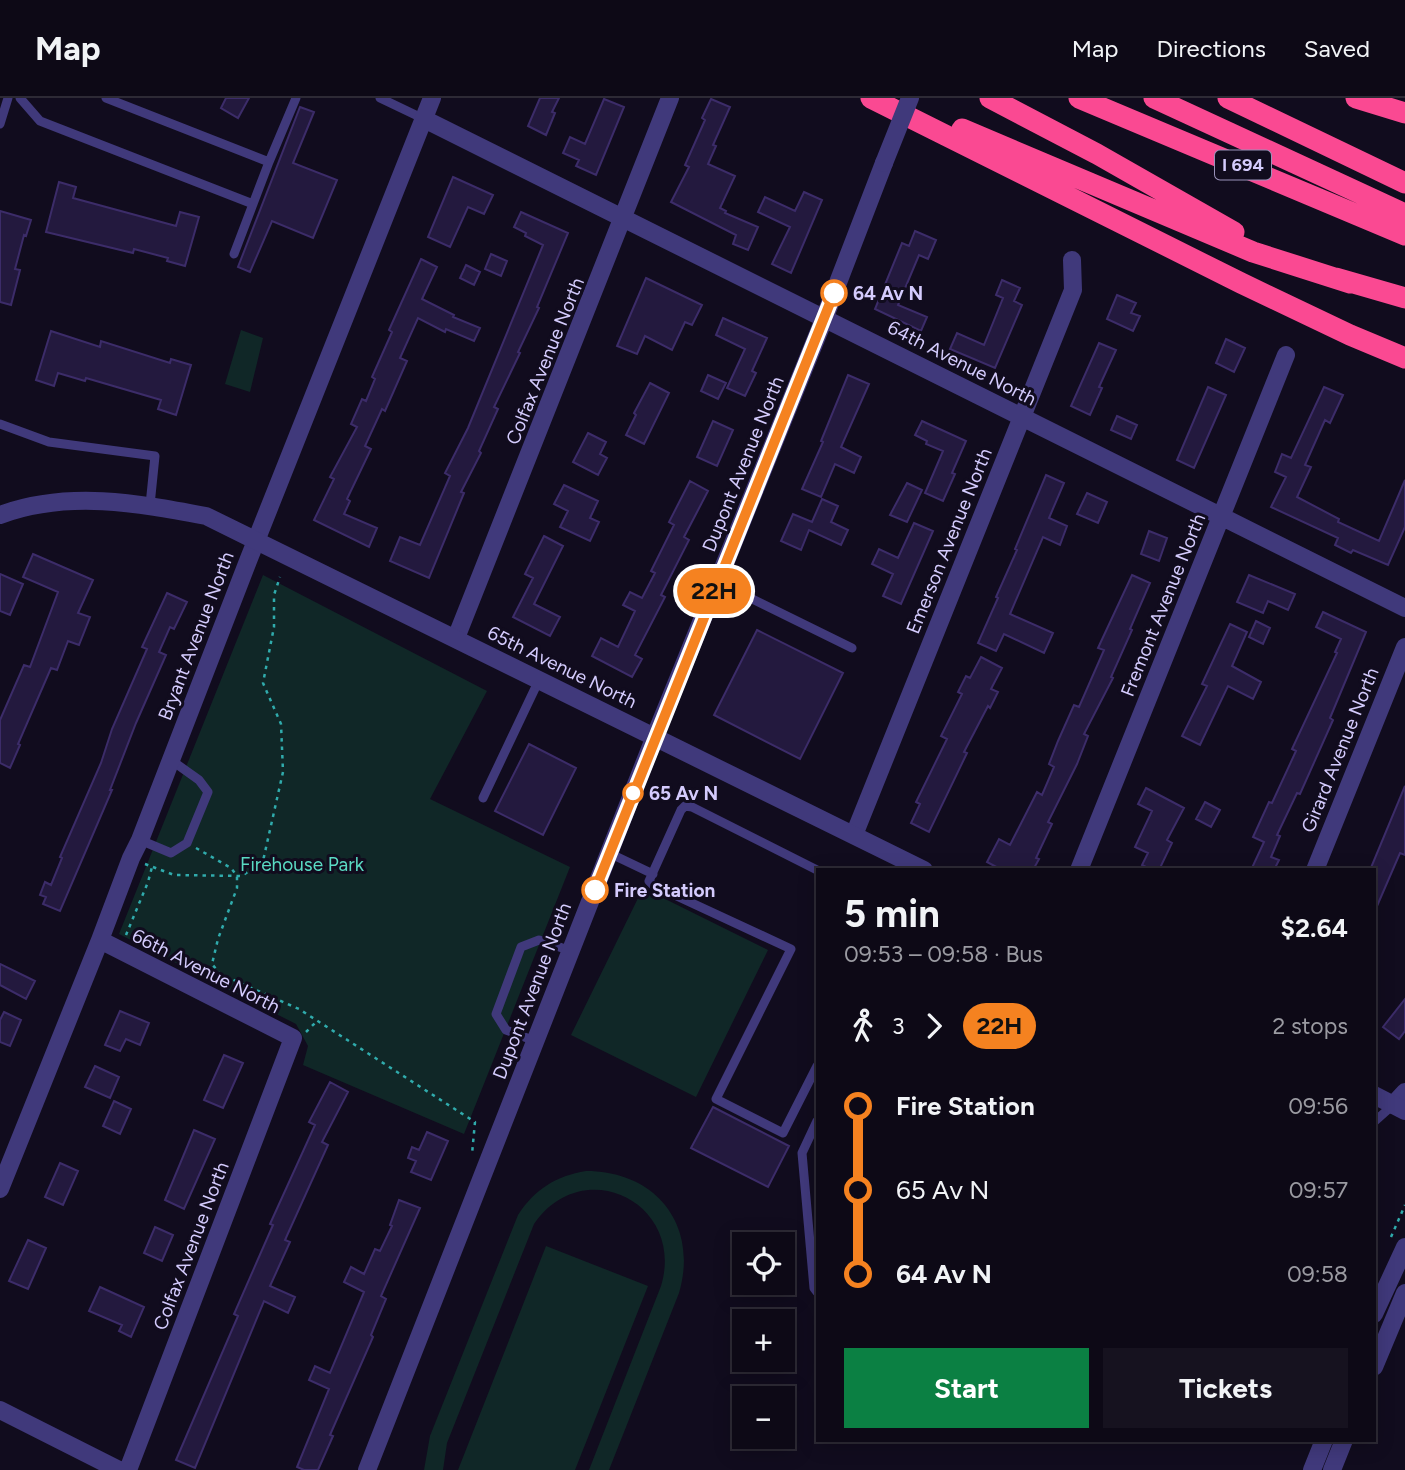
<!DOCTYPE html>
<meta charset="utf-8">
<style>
body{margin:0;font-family:Figtree,sans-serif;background:#16121f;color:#f1f3f6;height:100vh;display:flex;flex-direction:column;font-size:26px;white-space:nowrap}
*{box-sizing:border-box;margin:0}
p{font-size:23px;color:#9a9aa1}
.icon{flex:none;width:38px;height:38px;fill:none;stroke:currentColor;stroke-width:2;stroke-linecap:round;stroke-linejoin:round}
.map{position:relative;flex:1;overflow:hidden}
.side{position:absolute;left:816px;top:770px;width:560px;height:574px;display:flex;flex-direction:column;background:#0d0916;border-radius:0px;box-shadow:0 4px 18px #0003,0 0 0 2px #2d2a35}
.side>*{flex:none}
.badge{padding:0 14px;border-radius:23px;font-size:24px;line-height:46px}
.fabs{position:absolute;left:732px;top:1134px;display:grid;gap:14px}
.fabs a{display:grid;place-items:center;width:63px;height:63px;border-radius:0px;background:#0d0916;box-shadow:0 4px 18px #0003,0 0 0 2px #2d2a35;font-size:35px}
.map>.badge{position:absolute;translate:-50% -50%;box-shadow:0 0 0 4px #fff}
.legs{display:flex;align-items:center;gap:10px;height:77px;padding:0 28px;font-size:23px}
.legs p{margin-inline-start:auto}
.overview{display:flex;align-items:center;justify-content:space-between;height:119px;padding:0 28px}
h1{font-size:38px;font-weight:700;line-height:52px}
.button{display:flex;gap:14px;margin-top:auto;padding:14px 28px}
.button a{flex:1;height:80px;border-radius:0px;background:#0b8043;color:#fff;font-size:28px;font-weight:700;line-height:80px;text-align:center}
.button a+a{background:#16121f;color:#f1f3f6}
ul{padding:0 28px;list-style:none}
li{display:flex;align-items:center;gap:24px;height:84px;font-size:26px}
li i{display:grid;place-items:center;width:10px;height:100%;margin:0 9px;background:currentColor}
li i::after{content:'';width:18px;height:18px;margin:-9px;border:5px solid;border-radius:50%;background:#0d0916}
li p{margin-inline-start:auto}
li:first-child i{background:linear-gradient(#0000 50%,currentColor 0)}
li:last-child i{background:linear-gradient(currentColor 50%,#0000 0)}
header{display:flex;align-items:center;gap:42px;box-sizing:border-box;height:98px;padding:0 35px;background:#0d0916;border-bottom:2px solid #2d2a35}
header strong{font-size:33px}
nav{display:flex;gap:38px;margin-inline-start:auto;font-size:24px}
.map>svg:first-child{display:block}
</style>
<header>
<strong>Map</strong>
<nav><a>Map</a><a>Directions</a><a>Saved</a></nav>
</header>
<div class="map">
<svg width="1405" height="1372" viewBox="0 0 1405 1372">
<rect width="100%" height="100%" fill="#110c1e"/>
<path fill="#102727" d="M 241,232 L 263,240 L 250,294 L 225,286 Z
M 263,477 L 487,593 L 430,701 L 570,769 L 464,1036 L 303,967 L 308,948 L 296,926 L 119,836 Z
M 643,790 L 768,852 L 696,999 L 571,937 Z
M 586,1073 C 656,1073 699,1127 679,1195 L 609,1372 L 589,1372 L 661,1188 C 686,1105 583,1054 534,1126 L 447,1345 L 443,1372 L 424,1372 L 430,1338 L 518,1117 C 535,1091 556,1078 586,1073 Z
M 546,1148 L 648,1188 L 575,1372 L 458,1372 Z"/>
<path fill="#23193e" stroke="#3c2c69" stroke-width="2" d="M 226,0 L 249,0 L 238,20 L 221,10 Z
M 540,0 L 559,0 L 552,14 L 555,15 L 546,37 L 528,28 Z
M 604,1 L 624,9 L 596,77 L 576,68 L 579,62 L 563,55 L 570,39 L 585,46 Z
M 711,1 L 730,9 L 713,47 L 716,48 L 708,66 L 735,78 L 720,110 L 726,113 L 725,115 L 758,129 L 748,152 L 733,146 L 736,137 L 671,104 L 689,69 L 685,67 L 705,22 L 702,20 Z
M 300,9 L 314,14 L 293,65 L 337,82 L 313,140 L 272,123 L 250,174 L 238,169 Z
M 453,79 L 493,97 L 484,116 L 468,109 L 450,149 L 428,139 Z
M 59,84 L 76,89 L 73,100 L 176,128 L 180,114 L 199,119 L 185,168 L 167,163 L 168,160 L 134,151 L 133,155 L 46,134 Z
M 804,94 L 822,102 L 791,175 L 772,166 L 790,129 L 758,114 L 765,99 L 795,113 Z
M 0,113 L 31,122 L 26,138 L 24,137 L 15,171 L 20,172 L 11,207 L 0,204 Z
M 521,114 L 568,135 L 537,209 L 539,210 L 518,254 L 520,255 L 494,309 L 498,311 L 479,353 L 481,355 L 461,394 L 464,395 L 429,480 L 390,463 L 400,439 L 420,447 L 450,378 L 445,375 L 468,330 L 543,147 L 525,138 L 526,135 L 514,129 Z
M 915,133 L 936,142 L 928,161 L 919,157 L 898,207 L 927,219 L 921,233 L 875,211 L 902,145 L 909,148 Z
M 491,156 L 507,163 L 501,178 L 485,171 Z
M 421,161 L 437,169 L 422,201 L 454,217 L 453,219 L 480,230 L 474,243 L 446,231 L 445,234 L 418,220 L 400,260 L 407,263 L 385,313 L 382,311 L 365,348 L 371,351 L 347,401 L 350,403 L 344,416 L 377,430 L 369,449 L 314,422 L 334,381 L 330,379 L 357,329 L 351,326 L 362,301 L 366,303 L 375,281 L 372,279 L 392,234 L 389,232 Z
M 466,167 L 480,174 L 474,187 L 460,180 Z
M 646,180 L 702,207 L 692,227 L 685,224 L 672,252 L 645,238 L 637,256 L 617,248 Z
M 1002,182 L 1020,190 L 1014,203 L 1022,207 L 995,270 L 950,251 L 957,235 L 984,247 L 1003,200 L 996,197 Z
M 1117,197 L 1136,205 L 1131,215 L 1140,218 L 1133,233 L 1107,221 Z
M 723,220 L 767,240 L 752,273 L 756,275 L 745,298 L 727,290 L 745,251 L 716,237 Z
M 51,233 L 100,249 L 101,243 L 170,265 L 171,261 L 191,267 L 176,317 L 158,311 L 161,302 L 86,280 L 85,283 L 58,275 L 54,288 L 36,282 Z
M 1226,241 L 1245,250 L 1234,274 L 1216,265 Z
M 1099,245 L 1116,252 L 1099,289 L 1102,290 L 1090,317 L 1071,308 Z
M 708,277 L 726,285 L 718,301 L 701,293 Z
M 848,277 L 869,286 L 841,349 L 861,359 L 854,375 L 835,366 L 821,399 L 802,391 L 823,344 L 821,343 Z
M 650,285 L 669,295 L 644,346 L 626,337 L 636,317 L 634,315 Z
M 1208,289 L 1226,297 L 1194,370 L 1177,362 Z
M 1324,289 L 1343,297 L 1330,325 L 1325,322 L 1305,367 L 1311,369 L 1297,399 L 1339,421 L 1338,424 L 1379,443 L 1405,382 L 1405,429 L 1388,467 L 1353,452 L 1351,455 L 1335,447 L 1338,440 L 1271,409 L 1286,379 L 1275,374 L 1282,356 L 1291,360 Z
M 1117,318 L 1137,327 L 1131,341 L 1111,332 Z
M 713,323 L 733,332 L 717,368 L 697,359 Z
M 922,323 L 966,343 L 952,375 L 955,376 L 943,403 L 925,395 L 943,353 L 926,346 L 927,343 L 915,337 Z
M 588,335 L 606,344 L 600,356 L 607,360 L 598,377 L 573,364 Z
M 1046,377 L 1064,385 L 1049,420 L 1067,428 L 1060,447 L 1043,439 L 1010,516 L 1053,535 L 1044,555 L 1004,536 L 996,553 L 978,545 L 998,500 L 996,499 L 1017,452 L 1015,451 Z
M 690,383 L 708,393 L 684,439 L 689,442 L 661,497 L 665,499 L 635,557 L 642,561 L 632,579 L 592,558 L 601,540 L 618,549 L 635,513 L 623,507 L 630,494 L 642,500 L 655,475 L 651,473 L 674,427 L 669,424 Z
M 907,385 L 922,392 L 907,424 L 890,417 Z
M 564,387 L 598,403 L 590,420 L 599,424 L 590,443 L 560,429 L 568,413 L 554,406 Z
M 1087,395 L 1107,404 L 1098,425 L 1077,416 Z
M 822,401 L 838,408 L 831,424 L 848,432 L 841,447 L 809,432 L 801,452 L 781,443 L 793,416 L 812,424 Z
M 914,425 L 933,433 L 901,506 L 883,498 L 893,476 L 872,466 L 879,451 L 898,460 Z
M 1149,433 L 1167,440 L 1159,463 L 1141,456 Z
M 544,438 L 563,448 L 534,506 L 560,519 L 550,538 L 513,519 L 533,480 L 525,476 Z
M 33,456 L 93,482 L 78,515 L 90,519 L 79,547 L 68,543 L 57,572 L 51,570 L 18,646 L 20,647 L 10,670 L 0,665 L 0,622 L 24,567 L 30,569 L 58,494 L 23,479 Z
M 0,476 L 23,486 L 10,517 L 0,513 Z
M 1132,477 L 1150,485 L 1130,531 L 1132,532 L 1111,579 L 1113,580 L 1084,636 L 1088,638 L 1077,666 L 1048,724 L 1052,726 L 1036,760 L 1039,761 L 1033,772 L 1002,772 L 987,764 L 999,741 L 1010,747 L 1037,694 L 1042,697 L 1054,669 L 1049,666 L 1058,643 L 1074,607 L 1079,609 L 1104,552 L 1098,550 Z
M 1249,477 L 1295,496 L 1288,512 L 1268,503 L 1263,515 L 1237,504 Z
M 167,495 L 187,504 L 174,531 L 170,529 L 159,554 L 166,557 L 136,625 L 110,692 L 112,692 L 60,813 L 43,806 L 46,799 L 40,797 L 45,784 L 51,787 L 62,760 L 60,759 L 101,665 L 112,631 L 147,551 L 142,549 Z
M 1323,514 L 1366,534 L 1330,620 L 1333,622 L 1300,696 L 1297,695 L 1277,737 L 1280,738 L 1271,759 L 1279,762 L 1274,772 L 1251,772 L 1264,744 L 1253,739 L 1269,704 L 1272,705 L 1296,653 L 1292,651 L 1337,555 L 1335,554 L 1341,541 L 1316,529 Z
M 1256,523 L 1270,530 L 1263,546 L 1249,539 Z
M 1230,526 L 1247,534 L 1232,568 L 1261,584 L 1253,601 L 1228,588 L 1200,647 L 1182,638 L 1207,588 L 1202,586 Z
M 757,532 L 843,575 L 800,661 L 714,617 Z
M 981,559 L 1002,570 L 991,591 L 998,594 L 990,610 L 988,608 L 964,654 L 967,655 L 929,734 L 911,725 L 920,706 L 916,704 L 947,641 L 941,638 L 962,596 L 958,594 L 966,578 L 970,580 Z
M 529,646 L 576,670 L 543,737 L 495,713 Z
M 1405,688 L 1405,757 L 1400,755 L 1374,815 L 1374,772 L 1370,772 Z
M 1146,690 L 1184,710 L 1167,742 L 1172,745 L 1159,772 L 1152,772 L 1142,767 L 1148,755 L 1135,749 L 1152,713 L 1138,706 Z
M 1205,704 L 1220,712 L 1211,729 L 1196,721 Z
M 0,866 L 35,883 L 26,901 L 0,887 Z
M 1405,901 L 1405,933 L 1399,941 L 1383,929 Z
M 120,913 L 149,925 L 140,947 L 126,941 L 120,953 L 105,947 Z
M 4,914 L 21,922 L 10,948 L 0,944 L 0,922 Z
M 224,957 L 243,965 L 223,1010 L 204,1002 Z
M 95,968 L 119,979 L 110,1000 L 85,989 Z
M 330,984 L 348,994 L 322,1044 L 328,1047 L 285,1142 L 290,1144 L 270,1188 L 295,1199 L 288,1215 L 264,1203 L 195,1370 L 176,1362 L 238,1218 L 234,1216 L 273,1127 L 270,1126 L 315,1027 L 309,1024 Z
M 114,1003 L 131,1011 L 120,1036 L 103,1028 Z
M 713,1009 L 789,1048 L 768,1089 L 691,1050 Z
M 194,1032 L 215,1041 L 184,1111 L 165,1102 Z
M 427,1034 L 448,1043 L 431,1082 L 411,1074 L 416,1063 L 408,1060 L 412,1049 L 419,1052 Z
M 60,1065 L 78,1073 L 63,1107 L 45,1099 Z
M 399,1102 L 420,1110 L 381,1198 L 386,1201 L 371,1237 L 373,1239 L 330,1337 L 333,1338 L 318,1372 L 304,1372 L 297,1369 L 329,1291 L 309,1282 L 315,1268 L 330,1275 L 364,1194 L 344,1184 L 351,1169 L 364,1176 L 375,1151 L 380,1153 L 392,1128 L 390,1127 Z
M 155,1129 L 173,1137 L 162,1163 L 144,1155 Z
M 28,1142 L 46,1150 L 28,1191 L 9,1183 Z
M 100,1189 L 144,1209 L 131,1239 L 119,1233 L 122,1227 L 89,1213 Z"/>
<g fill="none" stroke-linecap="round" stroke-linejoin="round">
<path stroke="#30abac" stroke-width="2.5" stroke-dasharray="3.5 5" stroke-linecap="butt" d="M 196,750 L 231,770 L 237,778 L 237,790 L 218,841 L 212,866 L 220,876 L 299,911 L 475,1024 L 472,1056
M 145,766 L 174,777 L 242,778 L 263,763 L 283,674 L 281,626 L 263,585 L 274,529 L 274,497 L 280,479
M 126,837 L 148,784 L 152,769
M 306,934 L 318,922
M 1391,1139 L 1405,1107"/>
<path stroke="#40397b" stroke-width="9" d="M 20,0 L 40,23 L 253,106 L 269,64 L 106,0
M 380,0 L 424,21
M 0,26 L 8,0
M 269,64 L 296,0
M 234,156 L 253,106
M 0,326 L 49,344 L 155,358 L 150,407
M 718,484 L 852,550
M 483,700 L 539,582
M 140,742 L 171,755 L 187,745 L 208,694 L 199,682 L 171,662
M 609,755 L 653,776
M 817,772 L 692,709 L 685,708 L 681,712 L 649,783 L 653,787 L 791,851 L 716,1001 L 783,1035 L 817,968
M 535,943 L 506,932 L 496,916 L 521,849 L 539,842 L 571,853
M 817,1023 L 802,1055 L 814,1190 L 817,1194
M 1374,1024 L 1393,1007"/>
<path stroke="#40397b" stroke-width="18" d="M 424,21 L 1405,510
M 456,540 L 670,0
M 854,737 L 1073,192 L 1072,162
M 1079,772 L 1286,257
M 1315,772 L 1405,549
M 100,842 L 293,940 L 128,1372
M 1393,1007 L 1405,994
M 0,1091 L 100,842 L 131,760 L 140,742 L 248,463 L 432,0
M 0,1312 L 119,1372"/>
<path stroke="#40397b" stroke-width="18" d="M 0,417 C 68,392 137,405 206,418 L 924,772
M 1374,997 L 1405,1013
M 1374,1216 L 1405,1149
M 1374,1269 L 1405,1195
M 367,1372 L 655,638 L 824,221 L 884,65
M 1312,1372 L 1324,1342
M 1332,1372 L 1344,1342"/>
<path stroke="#fa4992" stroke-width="21" d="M 871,0 L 1241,185 L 1350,237 L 1405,260
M 990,0 L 1097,56 L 1234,134
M 1079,0 L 1405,137
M 1154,0 L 1405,116
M 1228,0 L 1405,85
M 1356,0 L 1405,15
M 962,31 L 1253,154 L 1350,185
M 1336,180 L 1405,200"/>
<path stroke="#40397b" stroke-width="18" d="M 884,65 L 910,0"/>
</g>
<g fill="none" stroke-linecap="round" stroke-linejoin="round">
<g stroke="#fff" stroke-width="16">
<path id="line-1" d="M 595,792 L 834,195"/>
</g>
<use href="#line-1" stroke="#f58220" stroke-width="10"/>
</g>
<g fill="#fff" stroke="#f58220" stroke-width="3.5">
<circle cx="834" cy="195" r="12"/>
<circle cx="633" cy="695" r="9"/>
<circle cx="595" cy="792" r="12"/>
</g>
<g text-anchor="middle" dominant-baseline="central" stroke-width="6" stroke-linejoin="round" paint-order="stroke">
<rect fill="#110c1e" stroke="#9a92ba" stroke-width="2" x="1215" y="52.5" width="56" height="29" rx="5"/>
<g font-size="18" font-weight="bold" fill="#d4cbfd">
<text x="1243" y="67">I 694</text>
</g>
<g font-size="19" font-weight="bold" fill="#d4cbfd" stroke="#110c1e" text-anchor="start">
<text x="853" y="195">64 Av N</text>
<text x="649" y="695">65 Av N</text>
<text x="614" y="792">Fire Station</text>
</g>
<g font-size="19" fill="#d4cbfd" stroke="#110c1e">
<text transform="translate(545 263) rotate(-68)">Colfax Avenue North</text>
<text transform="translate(962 265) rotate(27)">64th Avenue North</text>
<text transform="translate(743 366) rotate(-68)">Dupont Avenue North</text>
<text transform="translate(949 443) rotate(-68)">Emerson Avenue North</text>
<text transform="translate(1163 507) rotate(-68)">Fremont Avenue North</text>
<text transform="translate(196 538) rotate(-69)">Bryant Avenue North</text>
<text transform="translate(562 569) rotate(26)">65th Avenue North</text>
<text transform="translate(1340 652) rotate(-68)">Girard Avenue North</text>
<text transform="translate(206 873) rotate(27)">66th Avenue North</text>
<text transform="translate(532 893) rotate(-69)">Dupont Avenue North</text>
<text transform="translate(191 1148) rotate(-69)">Colfax Avenue North</text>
</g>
<g font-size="19" fill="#5adac3" stroke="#110c1e">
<text x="302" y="766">Firehouse Park</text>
</g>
</g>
</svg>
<div class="fabs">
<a><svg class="icon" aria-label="locate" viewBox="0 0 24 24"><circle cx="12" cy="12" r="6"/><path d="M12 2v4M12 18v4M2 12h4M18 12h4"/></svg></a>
<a>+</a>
<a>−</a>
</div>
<b class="badge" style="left:714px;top:493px;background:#f58220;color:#111">22H</b>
<section class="side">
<div class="overview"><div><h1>5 min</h1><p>09:53 – 09:58 · Bus</p></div><b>$2.64</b></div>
<div class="legs"><svg class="icon" aria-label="walk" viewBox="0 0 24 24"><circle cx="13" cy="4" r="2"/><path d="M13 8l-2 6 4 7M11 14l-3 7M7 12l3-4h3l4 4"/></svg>3<svg class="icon" aria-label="forward" viewBox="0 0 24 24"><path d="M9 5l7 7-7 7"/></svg><b class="badge" style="background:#f58220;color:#111">22H</b><p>2 stops</p></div>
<ul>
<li><i style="color:#f58220"></i><b>Fire Station</b><p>09:56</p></li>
<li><i style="color:#f58220"></i><span>65 Av N</span><p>09:57</p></li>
<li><i style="color:#f58220"></i><b>64 Av N</b><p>09:58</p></li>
</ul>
<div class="button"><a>Start</a><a>Tickets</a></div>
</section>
</div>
